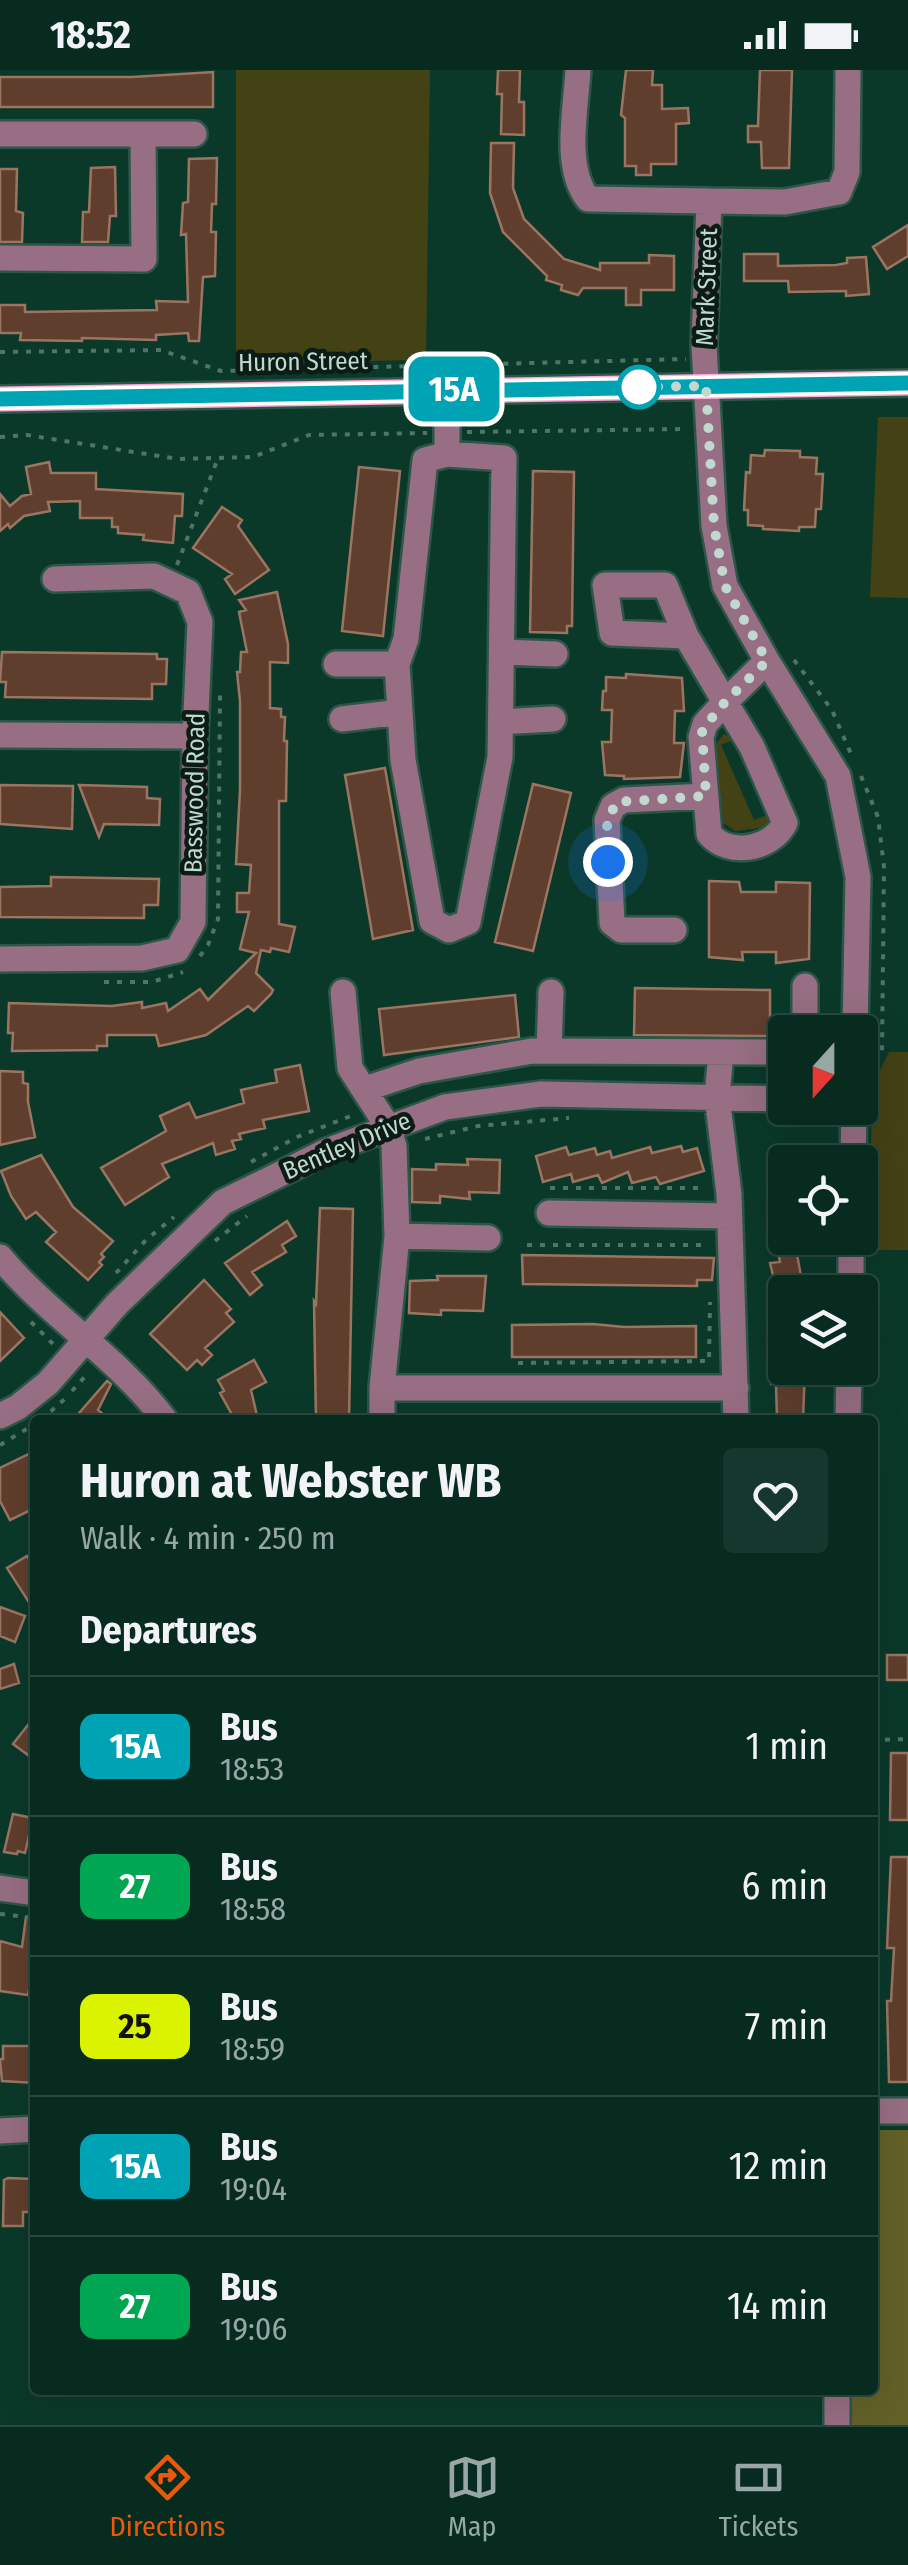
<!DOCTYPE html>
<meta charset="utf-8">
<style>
body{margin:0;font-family:"Fira Sans Condensed",sans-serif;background:#16372d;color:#f1f3f6;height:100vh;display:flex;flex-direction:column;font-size:38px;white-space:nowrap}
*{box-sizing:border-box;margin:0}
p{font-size:32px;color:#98a7a5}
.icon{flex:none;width:55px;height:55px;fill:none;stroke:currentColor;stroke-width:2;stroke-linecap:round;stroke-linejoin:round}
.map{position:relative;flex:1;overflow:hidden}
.details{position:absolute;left:30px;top:1345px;width:848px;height:980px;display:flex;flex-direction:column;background:#082b20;border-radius:10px;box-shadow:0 10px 40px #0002,0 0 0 2px #29473e}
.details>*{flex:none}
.badge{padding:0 20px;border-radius:15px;font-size:35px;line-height:65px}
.needle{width:65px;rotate:201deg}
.controls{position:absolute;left:768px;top:945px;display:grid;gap:20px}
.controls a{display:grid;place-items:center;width:110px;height:110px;border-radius:10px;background:#082b20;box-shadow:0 10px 40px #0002,0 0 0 2px #29473e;font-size:50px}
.you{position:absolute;width:50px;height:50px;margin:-25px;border:8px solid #fff;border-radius:50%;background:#1a73e8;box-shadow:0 0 0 15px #1a73e833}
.map>.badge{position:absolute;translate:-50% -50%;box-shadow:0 0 0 5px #fff}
h2{padding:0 50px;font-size:38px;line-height:90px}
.round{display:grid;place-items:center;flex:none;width:105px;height:105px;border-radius:10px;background:#16372d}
.head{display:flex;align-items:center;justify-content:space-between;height:170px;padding:0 50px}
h1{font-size:48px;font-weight:700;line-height:75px}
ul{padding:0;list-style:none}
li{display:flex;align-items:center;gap:30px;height:140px;padding:0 50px;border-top:2px solid #29473e}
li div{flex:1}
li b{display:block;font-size:38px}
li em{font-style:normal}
li .badge{min-width:110px;font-weight:700;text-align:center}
.status{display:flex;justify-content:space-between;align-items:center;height:70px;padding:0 50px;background:#082b20;direction:ltr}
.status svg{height:28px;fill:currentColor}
.dock{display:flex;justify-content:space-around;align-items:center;height:140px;border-top:2px solid #29473e;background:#082b20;font-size:28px;color:#98a7a5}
.dock a{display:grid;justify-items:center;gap:5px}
.dock .selected{color:#ea580c}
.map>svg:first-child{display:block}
</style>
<div class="status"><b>18:52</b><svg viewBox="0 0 49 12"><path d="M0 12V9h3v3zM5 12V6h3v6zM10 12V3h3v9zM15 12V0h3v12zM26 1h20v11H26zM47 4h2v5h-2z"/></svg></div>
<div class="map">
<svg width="908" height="2355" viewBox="0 0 908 2355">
<rect width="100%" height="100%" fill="#0a392a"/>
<path fill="#434214" d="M 236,0 L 430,0 L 426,290 L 236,293 Z
M 878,347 L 908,347 L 908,528 L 870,527 Z
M 724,664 L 735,669 L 721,675 L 754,750 L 773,743 L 767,757 L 735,761 L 723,753 L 716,674 Z
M 889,982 L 908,982 L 908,1180 L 865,1180 L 874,1012 Z"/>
<path fill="#636128" d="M 878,2060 L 908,2060 L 908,2355 L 834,2355 L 838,2320 L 872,2320 L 872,2231 C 879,2213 872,2193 872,2174 C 872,2136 874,2098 878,2060 Z"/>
<path fill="#603e2d" stroke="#9b7562" stroke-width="2.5" d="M 498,0 L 520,0 L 519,32 L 524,32 L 524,65 L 501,64 L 502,24 L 497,24 Z
M 626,0 L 653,0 L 652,15 L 662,15 L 662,39 L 688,38 L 689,53 L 676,54 L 676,94 L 651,94 L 651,105 L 636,105 L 636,96 L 625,96 L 625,48 L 621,45 Z
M 760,0 L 792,0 L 789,98 L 762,98 L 761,72 L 748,72 L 748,56 L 758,56 Z
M 213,2 L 213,37 L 0,37 L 0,7 L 132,7 Z
M 491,73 L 514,73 L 513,118 L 524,149 L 564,189 L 600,200 L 600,193 L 649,193 L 649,185 L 674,186 L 674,220 L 641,220 L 641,235 L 626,235 L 626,218 L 583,218 L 578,225 L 561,220 L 562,215 L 546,210 L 547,206 L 503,162 L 490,123 Z
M 217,88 L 216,134 L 212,134 L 211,162 L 216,162 L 215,206 L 203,207 L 199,271 L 189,271 L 188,263 L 156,265 L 156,270 L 82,268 L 82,271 L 20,270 L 21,263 L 0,263 L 0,235 L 25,235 L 25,242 L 157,240 L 156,231 L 188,232 L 186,164 L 181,165 L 183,133 L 188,132 L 189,89 Z
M 115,97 L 116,146 L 110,146 L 108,172 L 82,172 L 83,142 L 89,142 L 91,98 Z
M 0,99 L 17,99 L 16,141 L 23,143 L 22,172 L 0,172 Z
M 908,155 L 908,186 L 887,199 L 873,177 Z
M 744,184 L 778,184 L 778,196 L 836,195 L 847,193 L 847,188 L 866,187 L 869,224 L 846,226 L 846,221 L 789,222 L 788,211 L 744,211 Z
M 765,380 L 800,381 L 800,387 L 817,388 L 816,404 L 823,404 L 821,439 L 816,439 L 815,457 L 799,457 L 799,461 L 763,459 L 763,456 L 748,455 L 748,440 L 744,440 L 746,402 L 750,403 L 751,385 L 764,386 Z
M 49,392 L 51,403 L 96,403 L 96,419 L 183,424 L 182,446 L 175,446 L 173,473 L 143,470 L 144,465 L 118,463 L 118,457 L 112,457 L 112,448 L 80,448 L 80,431 L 48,432 L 50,441 L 24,446 L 10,458 L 8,454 L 0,461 L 0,424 L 10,436 L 22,426 L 31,424 L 26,397 Z
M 359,397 L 400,401 L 383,566 L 342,561 Z
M 533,401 L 574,402 L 572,556 L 567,556 L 567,563 L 530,562 Z
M 222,437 L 242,450 L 238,456 L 269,500 L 235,524 L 225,509 L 232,504 L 193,478 Z
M 277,522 L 288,574 L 288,593 L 270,592 L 270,638 L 281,639 L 281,647 L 285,647 L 284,671 L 287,671 L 286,731 L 279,731 L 279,854 L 295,857 L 289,882 L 271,878 L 270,882 L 261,880 L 256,903 L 273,920 L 271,924 L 254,941 L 248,936 L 206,965 L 169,974 L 159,976 L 156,965 L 107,965 L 107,976 L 97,976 L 97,980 L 12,981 L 13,963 L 8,963 L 9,933 L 112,936 L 142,932 L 142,938 L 166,933 L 168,941 L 200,919 L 208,930 L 256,883 L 240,879 L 249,842 L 237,842 L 237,823 L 249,823 L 251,795 L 236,794 L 240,720 L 240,631 L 237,602 L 240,602 L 241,582 L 247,582 L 239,542 L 246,540 L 239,530 Z
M 2,582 L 157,584 L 157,589 L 167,589 L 166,614 L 152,614 L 152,629 L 5,627 L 6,612 L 0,612 Z
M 626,604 L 682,608 L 684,641 L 675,641 L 674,673 L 684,673 L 680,707 L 624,709 L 624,706 L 605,705 L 602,672 L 611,672 L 612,640 L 602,640 L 603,621 L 606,621 L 606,607 L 626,608 Z
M 385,698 L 413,860 L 373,869 L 345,705 Z
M 533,714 L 571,723 L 533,881 L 495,872 Z
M 0,715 L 73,716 L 72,759 L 0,754 Z
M 79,715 L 147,717 L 147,728 L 160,729 L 159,755 L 104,754 L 99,767 Z
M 51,807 L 159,809 L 158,835 L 144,835 L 144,848 L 0,847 L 0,817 L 51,816 Z
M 709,811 L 739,812 L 741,822 L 776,822 L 776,812 L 810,813 L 809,889 L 776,893 L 776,882 L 742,882 L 743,890 L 709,887 Z
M 635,918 L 770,920 L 770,966 L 634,965 Z
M 515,925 L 519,967 L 384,985 L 379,939 Z
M 300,995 L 309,1041 L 263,1050 L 265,1058 L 239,1064 L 241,1069 L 232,1071 L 235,1079 L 216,1085 L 213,1073 L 162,1094 L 169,1107 L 125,1135 L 101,1098 L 166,1061 L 160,1046 L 189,1033 L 196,1048 L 244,1033 L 241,1020 L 277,1012 L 275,1000 Z
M 0,1001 L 23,1002 L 23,1013 L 28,1014 L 28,1032 L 35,1067 L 0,1075 Z
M 681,1076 L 683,1082 L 697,1078 L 704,1101 L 660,1114 L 656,1107 L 632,1113 L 628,1102 L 602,1113 L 598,1105 L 573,1112 L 571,1104 L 543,1112 L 536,1086 L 566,1077 L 569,1085 L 595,1078 L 597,1085 L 610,1081 L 612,1088 L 650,1077 L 652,1083 Z
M 41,1085 L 73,1137 L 113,1171 L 101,1184 L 104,1187 L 99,1192 L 102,1195 L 88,1210 L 46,1172 L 56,1162 L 36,1142 L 26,1149 L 11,1126 L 1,1101 Z
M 467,1089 L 500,1090 L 499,1123 L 469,1122 L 470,1129 L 440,1126 L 440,1133 L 412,1132 L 412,1099 L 436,1100 L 436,1094 L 468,1095 Z
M 320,1138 L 353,1139 L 349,1350 L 316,1350 L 314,1231 L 316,1234 Z
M 287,1151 L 296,1166 L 282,1175 L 286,1182 L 252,1202 L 262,1215 L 250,1225 L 225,1193 Z
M 775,1168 L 794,1168 L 803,1217 L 797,1218 L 798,1222 L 777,1222 L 770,1193 L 780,1192 Z
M 522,1185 L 714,1188 L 712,1210 L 697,1210 L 697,1216 L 523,1214 Z
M 437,1206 L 486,1206 L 483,1241 L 441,1240 L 441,1245 L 409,1243 L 410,1211 L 438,1210 Z
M 204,1210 L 231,1239 L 226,1243 L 234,1252 L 205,1278 L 212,1285 L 202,1295 L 197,1290 L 187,1300 L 150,1264 Z
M 0,1242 L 24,1268 L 0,1291 Z
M 593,1254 L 624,1257 L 696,1256 L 696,1287 L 512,1287 L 512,1255 Z
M 254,1290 L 266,1312 L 251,1320 L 258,1350 L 235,1350 L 220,1323 L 224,1321 L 218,1310 Z
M 771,1298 L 805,1298 L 803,1350 L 777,1350 L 776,1314 L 771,1314 Z
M 107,1311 L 111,1314 L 98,1340 L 110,1350 L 73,1350 Z
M 35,1381 L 35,1438 L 10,1450 L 0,1431 L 0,1398 Z
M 27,1486 L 35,1498 L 35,1520 L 30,1534 L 7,1498 Z
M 0,1537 L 25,1546 L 15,1572 L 0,1566 Z
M 887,1585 L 908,1585 L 908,1610 L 887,1610 Z
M 14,1594 L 19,1613 L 0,1619 L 0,1599 Z
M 35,1646 L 35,1677 L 28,1685 L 13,1674 Z
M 891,1683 L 908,1683 L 908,1750 L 890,1750 Z
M 13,1744 L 33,1748 L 25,1783 L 18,1781 L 17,1784 L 4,1782 Z
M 891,1787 L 908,1787 L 908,2012 L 889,2012 L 887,1931 L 891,1931 L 894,1878 L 887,1878 Z
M 26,1847 L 35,1848 L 35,1889 L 28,1925 L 0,1921 L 0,1871 L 22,1877 Z
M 3,1976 L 35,1976 L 35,2013 L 2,2011 L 0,1989 L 3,1989 Z
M 8,2108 L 35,2109 L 35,2142 L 23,2142 L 23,2156 L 3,2156 L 4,2110 Z"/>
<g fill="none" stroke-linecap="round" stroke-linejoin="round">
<g stroke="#2b5648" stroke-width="30">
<path id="minor" d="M 578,0 C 576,39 563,97 588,129 L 709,131 L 704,275 L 714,456 L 725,516 L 767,591 L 838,706 L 858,807 L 855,962
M 0,64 L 194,64
M 709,131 L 785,132 L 839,122 L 847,102 L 848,0
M 0,188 L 144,189 L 143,64
M 447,384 L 504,388 L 500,687 L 468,852 L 449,860 L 432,851 L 403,690 L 397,594 L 406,569 L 425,390 Z
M 447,384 L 447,320
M 686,566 L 612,563 L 605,515 L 665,515 L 686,566 L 725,632 L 705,654 L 701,667 L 709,764 C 729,787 771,780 785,753 L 752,677 L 725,632 L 767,591
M 502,582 L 555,584
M 336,594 L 397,594
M 342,649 L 400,642
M 501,652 L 553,649
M 0,665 L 195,666
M 674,860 L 621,860 L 612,853 L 607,750 L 613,736 L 624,730 L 706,726
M 0,889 L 142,888 L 177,880 L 193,852 L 195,666 L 200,552 L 188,522 L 154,506 L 55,509
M 343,922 L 350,998 L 388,1057 L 394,1076 L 397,1166 L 382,1318 L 382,1350
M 805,962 L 805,916
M 549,981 L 551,922
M 721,982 L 717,1027 L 729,1124 L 736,1350
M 365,1019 L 419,1001 L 532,981 L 785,982
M 853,1092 L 854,1038
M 549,1143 L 729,1146
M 397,1166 L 488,1168
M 0,1187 C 50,1247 119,1288 165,1350
M 851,1222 L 851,1168
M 382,1318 L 736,1318
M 0,1346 L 18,1337 L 48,1313 L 117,1234 L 223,1132 L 327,1081 L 445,1037 L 541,1024 L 785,1029
M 848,1350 L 849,1298
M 0,1818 L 35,1823
M 872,2041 L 908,2041
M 0,2061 L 35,2059
M 837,2355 L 837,2320"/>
</g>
<g stroke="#2b5648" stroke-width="30">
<path id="major" d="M 0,329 L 908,313"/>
</g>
<path stroke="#4f7568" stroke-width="4" stroke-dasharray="5 8" stroke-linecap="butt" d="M 0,282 L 161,280 L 221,301 L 686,289
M 467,362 L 687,359
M 0,367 L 27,365 L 178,389 L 253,387 L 309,365 L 427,363
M 177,495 L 218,388
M 794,590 L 832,640 L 851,684
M 861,706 L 878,747 L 884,797 L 882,983
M 200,886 L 208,875 L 218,849 L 220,625
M 104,912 L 152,912 L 183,902
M 425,1069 L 478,1056 L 569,1048
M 251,1092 L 297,1067 L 356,1044
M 550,1118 L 706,1118
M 215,1171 L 247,1146
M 527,1175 L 709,1175
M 116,1203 L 146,1170 L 174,1147
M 31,1252 L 53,1274
M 518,1293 L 709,1291 L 710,1232
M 72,1321 L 89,1302
M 41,1350 L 66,1328
M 0,1375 L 35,1354
M 872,1670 L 908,1669
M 0,1844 L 35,1848"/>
<use href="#minor" stroke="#976e83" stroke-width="25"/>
<use href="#major" stroke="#feabd6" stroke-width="25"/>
</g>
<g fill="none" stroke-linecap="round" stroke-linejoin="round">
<g stroke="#fff" stroke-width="22">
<path id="line" d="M 0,329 L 908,313"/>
</g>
<use href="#line" stroke="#00a3b4" stroke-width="15"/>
<path stroke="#c1d8ce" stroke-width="10" stroke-dasharray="0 18" d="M 608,792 L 607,750 L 617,732 L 706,726 L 702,660 L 725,632 L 767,591 L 725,516 L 714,456 L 706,316 L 634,317 L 639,317"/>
</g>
<circle fill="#fff" stroke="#00a3b4" stroke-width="5" cx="639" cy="317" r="20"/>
<g text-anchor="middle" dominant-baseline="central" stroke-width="9" stroke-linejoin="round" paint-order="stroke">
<g font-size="25" fill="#c1d8ce" stroke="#0a1c15">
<text transform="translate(707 217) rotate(-88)">Mark Street</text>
<text transform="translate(303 292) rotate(-1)">Huron Street</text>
<text transform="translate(195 723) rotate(-89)">Basswood Road</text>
<text transform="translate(347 1076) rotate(-23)">Bentley Drive</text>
</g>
</g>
</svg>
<div class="controls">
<a><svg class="needle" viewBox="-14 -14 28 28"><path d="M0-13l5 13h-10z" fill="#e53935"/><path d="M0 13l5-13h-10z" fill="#98a7a5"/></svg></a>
<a><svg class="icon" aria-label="locate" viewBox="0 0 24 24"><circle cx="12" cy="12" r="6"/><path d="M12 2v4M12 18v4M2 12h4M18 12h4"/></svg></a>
<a><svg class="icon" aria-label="layers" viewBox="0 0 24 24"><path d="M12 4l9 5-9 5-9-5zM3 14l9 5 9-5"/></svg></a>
</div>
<div class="you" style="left:608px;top:792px"></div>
<b class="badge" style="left:454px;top:319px;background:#00a3b4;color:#fff">15A</b>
<section class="details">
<div class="head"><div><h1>Huron at Webster WB</h1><p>Walk · 4 min · 250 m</p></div><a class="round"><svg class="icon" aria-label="heart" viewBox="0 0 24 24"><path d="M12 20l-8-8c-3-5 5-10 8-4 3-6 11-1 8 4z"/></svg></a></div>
<h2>Departures</h2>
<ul>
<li><span class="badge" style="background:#00a3b4;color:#fff">15A</span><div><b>Bus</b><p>18:53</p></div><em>1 min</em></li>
<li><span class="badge" style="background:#00a651;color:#fff">27</span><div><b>Bus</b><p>18:58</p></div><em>6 min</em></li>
<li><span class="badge" style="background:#daf400;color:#111">25</span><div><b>Bus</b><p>18:59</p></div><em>7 min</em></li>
<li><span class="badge" style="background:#00a3b4;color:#fff">15A</span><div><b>Bus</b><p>19:04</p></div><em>12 min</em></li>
<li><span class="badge" style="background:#00a651;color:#fff">27</span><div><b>Bus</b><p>19:06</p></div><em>14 min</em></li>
</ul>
</section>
</div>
<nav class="dock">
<a class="selected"><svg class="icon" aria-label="directions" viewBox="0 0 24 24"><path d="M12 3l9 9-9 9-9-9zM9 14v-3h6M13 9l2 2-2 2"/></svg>Directions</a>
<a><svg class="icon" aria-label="map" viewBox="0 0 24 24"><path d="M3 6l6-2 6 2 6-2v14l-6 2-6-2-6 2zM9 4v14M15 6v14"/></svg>Map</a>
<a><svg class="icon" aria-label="tickets" viewBox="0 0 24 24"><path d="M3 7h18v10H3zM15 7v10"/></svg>Tickets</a>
</nav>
